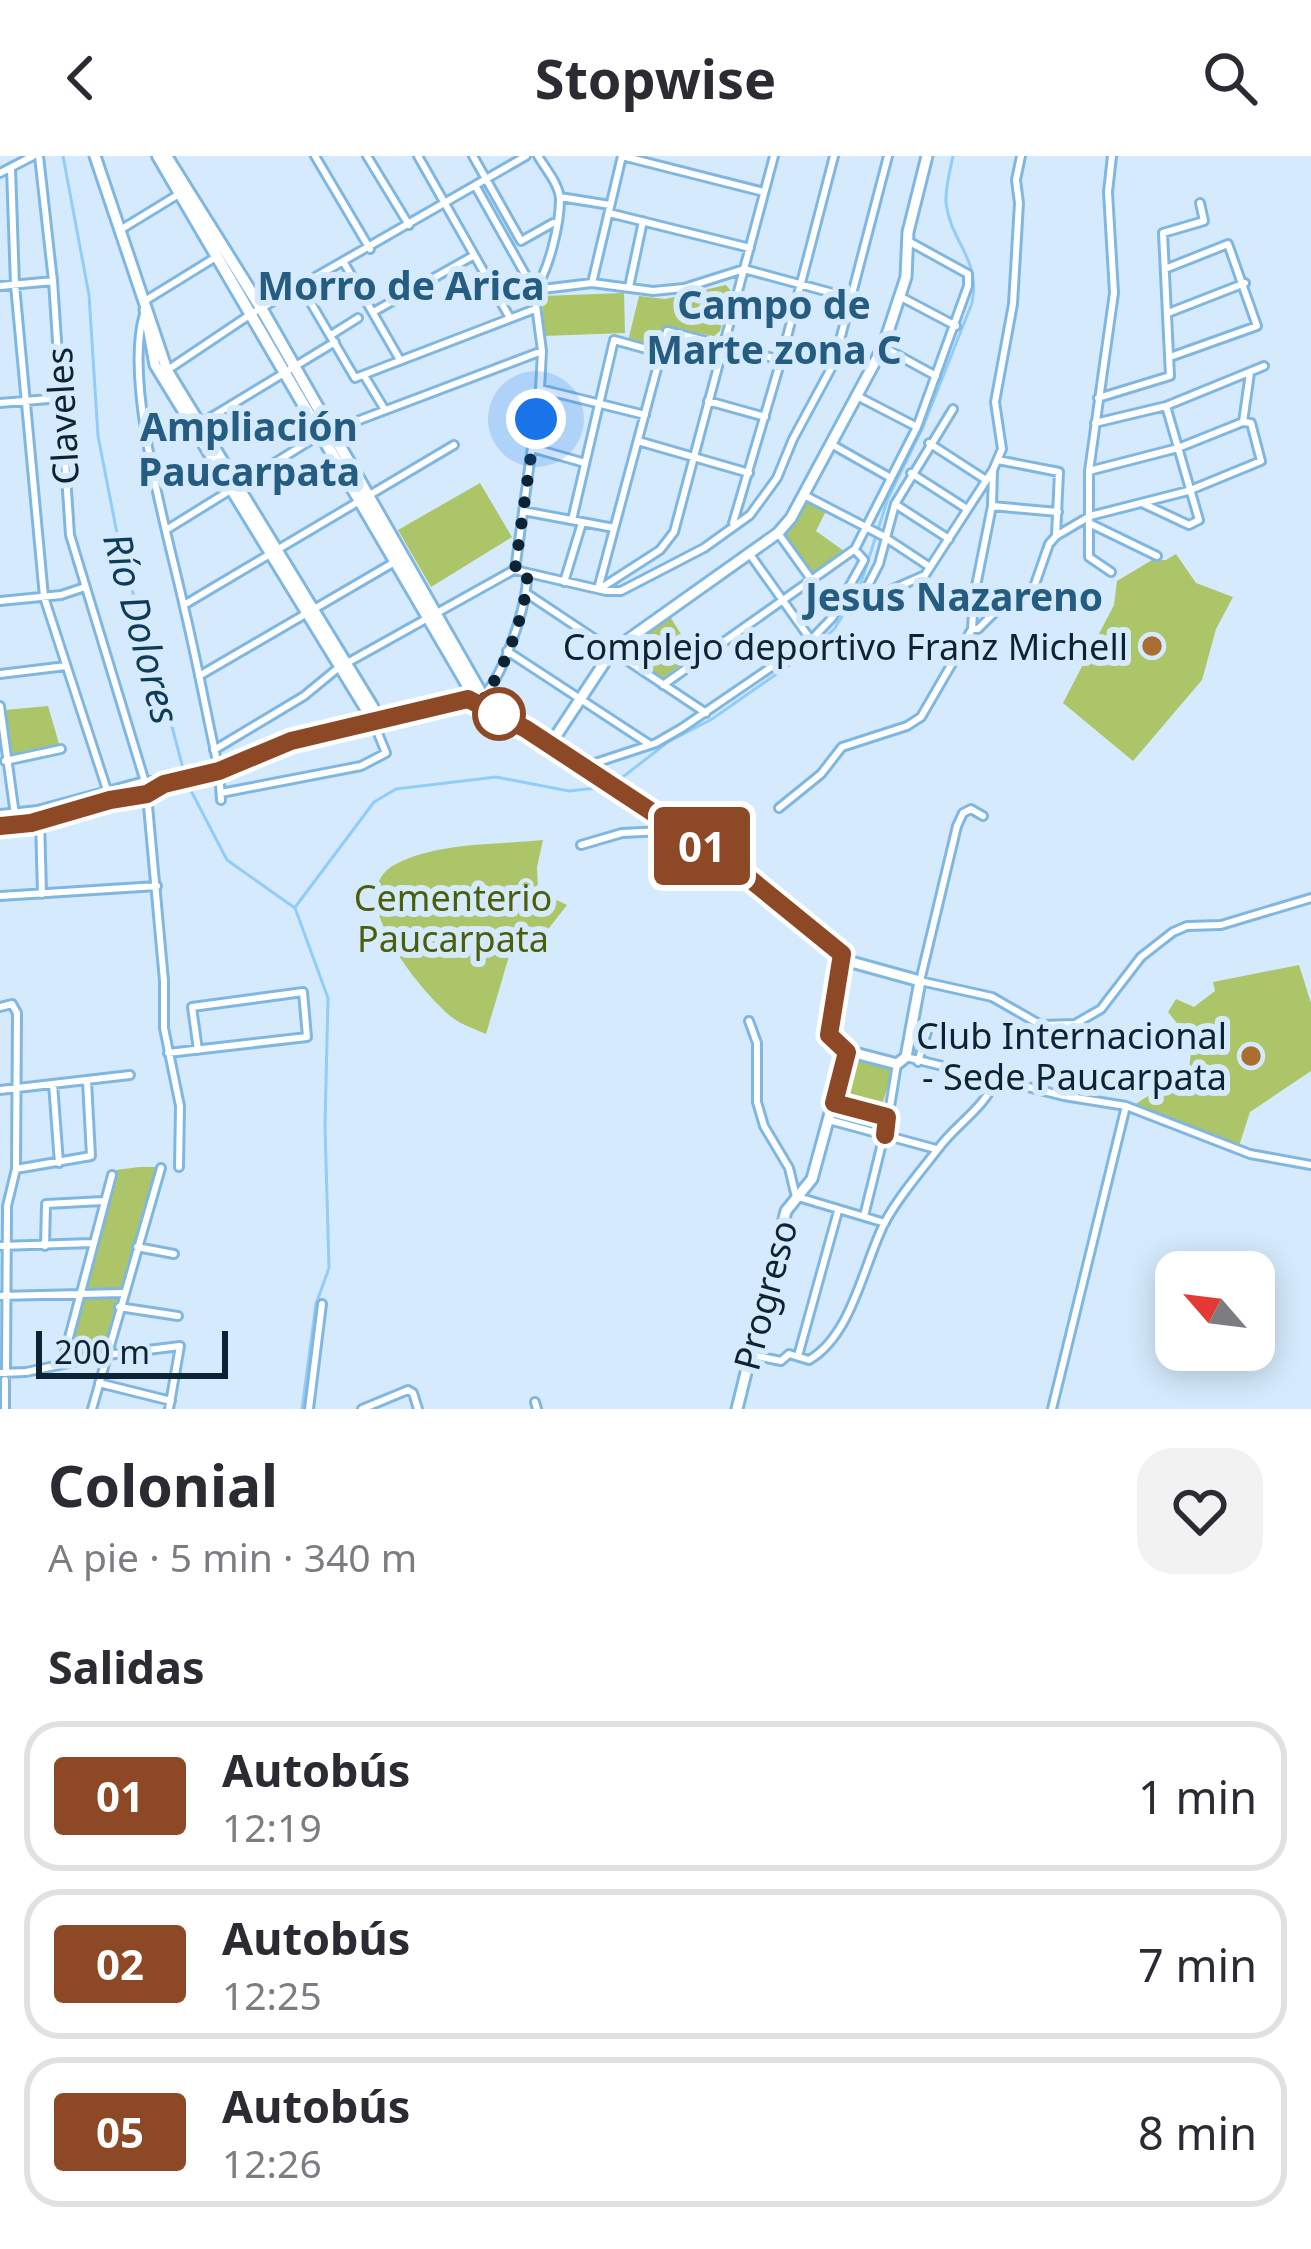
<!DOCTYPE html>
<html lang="es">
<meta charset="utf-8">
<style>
body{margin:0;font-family:"Noto Sans",sans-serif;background:#f2f2f3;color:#2b2b33;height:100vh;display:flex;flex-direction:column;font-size:45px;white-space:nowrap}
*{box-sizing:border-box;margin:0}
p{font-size:39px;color:#7c7c81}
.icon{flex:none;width:66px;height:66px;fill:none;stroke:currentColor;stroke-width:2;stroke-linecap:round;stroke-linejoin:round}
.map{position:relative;height:1253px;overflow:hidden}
.sheet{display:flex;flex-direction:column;background:#fff;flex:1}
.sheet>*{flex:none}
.badge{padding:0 24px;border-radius:9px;font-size:42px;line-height:78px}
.needle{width:78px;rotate:298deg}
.fabs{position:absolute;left:1155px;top:1095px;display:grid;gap:24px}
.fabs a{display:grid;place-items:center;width:120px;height:120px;border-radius:24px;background:#fff;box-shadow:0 6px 30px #0003;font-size:60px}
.scale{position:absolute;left:36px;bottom:30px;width:192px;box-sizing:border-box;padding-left:12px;border:6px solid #0c2333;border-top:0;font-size:33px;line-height:42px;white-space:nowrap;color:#0c2333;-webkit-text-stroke:9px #d5ebfd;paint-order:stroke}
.you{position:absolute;width:60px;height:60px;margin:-30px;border:9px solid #fff;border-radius:50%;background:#1a73e8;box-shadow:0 0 0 18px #1a73e833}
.map>.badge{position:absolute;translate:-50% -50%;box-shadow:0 0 0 6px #fff}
h2{padding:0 48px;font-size:45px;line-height:108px}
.round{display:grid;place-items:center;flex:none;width:126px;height:126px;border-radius:36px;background:#f2f2f3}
.head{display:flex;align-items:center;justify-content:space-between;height:204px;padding:0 48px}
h1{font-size:57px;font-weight:700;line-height:90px}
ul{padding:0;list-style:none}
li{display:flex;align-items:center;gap:36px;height:150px;margin:0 24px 18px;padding:0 24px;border:6px solid #e1e1e2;border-radius:36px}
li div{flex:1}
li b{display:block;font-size:45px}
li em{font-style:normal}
li .badge{min-width:132px;font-weight:700;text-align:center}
header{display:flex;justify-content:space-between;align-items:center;height:156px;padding:0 48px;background:#fff;font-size:54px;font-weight:700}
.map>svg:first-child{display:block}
</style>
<header><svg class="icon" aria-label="back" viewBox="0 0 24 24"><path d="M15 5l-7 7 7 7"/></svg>Stopwise<svg class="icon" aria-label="search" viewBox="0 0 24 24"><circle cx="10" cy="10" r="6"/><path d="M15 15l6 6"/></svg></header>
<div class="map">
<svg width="1311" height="1253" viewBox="0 0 1311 1253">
<rect width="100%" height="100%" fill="#d5ebfd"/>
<path fill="#abc568" d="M 726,129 L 731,135 L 720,175 L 714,180 L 665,171 L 656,192 L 628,185 L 639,140 L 665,143 Z
M 624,137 L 625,177 L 544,180 L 542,140 Z
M 480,327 L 512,381 L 431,431 L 398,374 Z
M 807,344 L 826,355 L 816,375 L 844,395 L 811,419 L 782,380 L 796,366 Z
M 1176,398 L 1196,427 L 1233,441 L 1216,473 L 1202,524 L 1133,605 L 1063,547 L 1114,449 L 1117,425 L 1152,404 L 1166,404 Z
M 669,459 L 694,499 L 663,522 L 621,494 Z
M 48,550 L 60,591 L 10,602 L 5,554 Z
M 543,684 L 537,711 L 538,735 L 567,749 L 549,772 L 510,797 L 486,878 C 475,873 462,869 453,862 C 423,839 338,737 396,708 C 439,686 496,689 543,684 Z
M 1299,809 L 1311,847 L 1311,915 L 1250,956 L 1239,990 L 1134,949 L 1189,914 L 1192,886 L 1168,856 L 1176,843 L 1194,851 L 1215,835 L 1213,826 Z
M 854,901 L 894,911 L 880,955 L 842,946 L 850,905 Z
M 139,1011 L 158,1011 L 102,1197 L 65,1203 L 116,1014 Z"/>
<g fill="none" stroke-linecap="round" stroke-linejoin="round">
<path stroke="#92ccf9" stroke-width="3" d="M 63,0 L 89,139 L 98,280 L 122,403 L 154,502 L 185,620
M 615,627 L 668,586 L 712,563 L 818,489 L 835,472 L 860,430 L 888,342 L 923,271 L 972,147 C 981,103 951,87 946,47 C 945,33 950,14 953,0
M 188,629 L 227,704 L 295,752 L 328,842 L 325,970 L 329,1112 L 316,1148 L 302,1253
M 296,750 L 374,646 L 396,633 L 496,621 L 569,635 L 606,631"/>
<g stroke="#80b7e1" stroke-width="12">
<path id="street" d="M 39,0 L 53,125 L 70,379 L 145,626
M 315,0 L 370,93
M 367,0 L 409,69
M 418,0 L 510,162
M 473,0 L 521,85 L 553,67
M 622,0 L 764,36
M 11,12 L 15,129 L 44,441 L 107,634
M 0,17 L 33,0
M 476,31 L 534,134 L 592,127 L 653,135 L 684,132 L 744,113 L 851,142
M 560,41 L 610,49
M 609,57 L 750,92
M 120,74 L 179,38
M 343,105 L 400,204
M 1165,113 L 1228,88 L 1257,170 L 1170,201
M 592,127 L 622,0
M 0,130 L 53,125
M 301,130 L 355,222 L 535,153
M 629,131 L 643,65
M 901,141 L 956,170
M 143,146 L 216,101
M 375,155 L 471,101
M 1168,157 L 1245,127
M 144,158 C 123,227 168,378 184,451 C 197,505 207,560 219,615 L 221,644
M 331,179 L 358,162
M 883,191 L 936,220
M 169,213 L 251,158 L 526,0
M 365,221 L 385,254
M 540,233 L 645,259
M 857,240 L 917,271
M 1098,242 L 1170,220 L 1163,77 L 1204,65 L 1200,47
M 708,245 L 765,261
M 0,247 L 61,242
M 1095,267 L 1166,250 L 1264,210
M 200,268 L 335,186
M 333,274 L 542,195
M 638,285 L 749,317
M 929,287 L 986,324
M 831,288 L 891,322
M 532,292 L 585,307
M 998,304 L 1059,316 L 1056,380
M 1089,315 L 1178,292 L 1243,266
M 911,317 L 967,353
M 804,339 L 883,380 L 930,411
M 895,348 L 949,383
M 1144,348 L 1189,369 L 1199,364 L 1166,250
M 992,350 L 1058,356
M 523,355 L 614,372
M 572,364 L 614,184 L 661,197
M 733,367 L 781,204 L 834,0
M 1091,368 L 1157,400
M 166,374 L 321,278
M 778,377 L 811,423
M 749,397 L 811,484
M 515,414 L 606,435 L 621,435 L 704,392 L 750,359 L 777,322 L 793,283 L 834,207 L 888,0
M 515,414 L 540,233 L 542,195 L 534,134 C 549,116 560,67 560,43 C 559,28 545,12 538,0
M 1111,416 L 1089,401 L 1089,315 L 1114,137 L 1108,36 L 1112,0
M 564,426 L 582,367
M 601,432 L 660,394 L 674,376 L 774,0
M 598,433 L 667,175 L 781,204
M 526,437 L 706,557
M 0,445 L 61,439 L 85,431
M 861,447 L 925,419 L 993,314
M 184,449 L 454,289
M 858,449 L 879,408 L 895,348 L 953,253
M 972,473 L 974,440 L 992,350 L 993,314 L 1002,293 L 995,246 L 1013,148 L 1019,47 L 1016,24 L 1021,0
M 507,495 L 649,588
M 0,518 L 66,510
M 199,520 L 393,407
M 663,529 L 855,393 L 917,271 L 968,130 L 968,118 L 908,85
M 483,540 C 504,519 528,447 527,417
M 0,550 L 15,659
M 214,594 L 304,540 L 338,512 L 514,414
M 5,605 L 61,593
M 586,610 L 656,587 L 682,572 L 811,484 L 832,462 L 864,404 L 855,394
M 221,637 L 361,610 L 386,597 L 373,565
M 147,639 L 164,825 L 164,872 L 180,950 L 179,1011
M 779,652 L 821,618 L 842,591 L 907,570 L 921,561 L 972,473 L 978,473 L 994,457 L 1034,431 L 1049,388 L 1056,380 L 1090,360 L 1188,335 L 1261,305 L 1251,267 L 1243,266 L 1250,217
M 983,660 L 971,653 L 963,657 L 957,670 L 920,825 L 992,841 L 1041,869 L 1075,868 L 1101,853 L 1141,801 L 1173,776 L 1187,770 L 1221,769 L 1311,742
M 40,663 L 42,738
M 581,689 L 622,677 L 664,675 L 669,667
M 0,740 L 157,730
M 0,851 L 12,848 L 17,857 L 16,1013 L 7,1050 L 6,1217
M 749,865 L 757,887 L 757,946 L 764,970 L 789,1012 L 796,1041
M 915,869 L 928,872 L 918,906
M 168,897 L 307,881 L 303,836 L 192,851 L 198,894
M 906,901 L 1064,940 L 1126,950 L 1250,998 L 1311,1009
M 53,928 L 59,1007
M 0,934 L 130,919
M 834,947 L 887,961
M 829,964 L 936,993
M 16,1013 L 91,1000 L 87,925
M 798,1041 L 885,1067
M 864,1060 L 888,963 L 897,908
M 0,1090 L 92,1087
M 45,1090 L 46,1048 L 103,1045
M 137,1091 L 174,1098
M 0,1140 L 122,1137
M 119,1151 L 178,1160
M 752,1199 L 781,1205 L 789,1198 L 809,1204 C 852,1179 863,1110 884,1068 C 897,1043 920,1016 938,993 C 956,968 984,953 996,923
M 798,1200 L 838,1055
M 62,1208 L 112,1019
M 0,1217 L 26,1216 L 107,1199 L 180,1190 L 169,1253
M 99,1227 L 171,1245
M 535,1246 L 537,1253
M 5,1253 L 5,1224
M 92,1253 L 161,1012
M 309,1253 L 322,1148
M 362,1253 L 408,1234 L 413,1237 L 418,1253
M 1052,1253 L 1126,950"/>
</g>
<g stroke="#80b7e1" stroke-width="15">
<path id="secondary" d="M 95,0 L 167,214 L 373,551 L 373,565
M 145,154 L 155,209 L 373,565
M 479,548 L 526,573 L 734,710 L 778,742 L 844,804 L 920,825 L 906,901 L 897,908 L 847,895 L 828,879 L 844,804
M 550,589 L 612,495 L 778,377 L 791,362 L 883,191 L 906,121 L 908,76 L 927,0
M 737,1253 L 786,1055 L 812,1023 L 847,895"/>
</g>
<g stroke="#80b7e1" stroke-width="16">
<path id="primary" d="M 158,0 L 471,535
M 166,0 L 261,152 L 482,539 L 479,548 L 468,543
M 0,660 L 38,656 L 145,627 L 161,627
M 0,670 L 31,667 L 110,644 L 147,638 L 164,627 L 219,615 L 291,585 L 468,543"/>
</g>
<use href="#street" stroke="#fff" stroke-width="6"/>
<use href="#secondary" stroke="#fff" stroke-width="9"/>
<use href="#primary" stroke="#fff" stroke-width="10"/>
</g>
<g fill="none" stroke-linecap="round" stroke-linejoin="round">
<g stroke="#fff" stroke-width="27">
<path id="line" d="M 0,670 L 31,667 L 110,644 L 147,638 L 164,628 L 219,615 L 291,585 L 468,543 L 526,573 L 734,710 L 842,798 L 829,879 L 847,896 L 834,947 L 887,961 L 885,979"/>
</g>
<use href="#line" stroke="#8d4925" stroke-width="18"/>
<path stroke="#0c2333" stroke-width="12" stroke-dasharray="0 21.6" d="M 499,558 L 483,540 C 504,519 529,447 527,417 L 515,414 L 536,263"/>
</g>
<g fill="#ab6e32" stroke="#d5ebfd" stroke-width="4.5">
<circle cx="1152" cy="490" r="12"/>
<circle cx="1251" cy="900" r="12"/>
</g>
<circle fill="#fff" stroke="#8d4925" stroke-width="6" cx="499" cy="558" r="24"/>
<g text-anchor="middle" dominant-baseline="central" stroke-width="12" stroke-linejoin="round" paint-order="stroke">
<g font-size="36" fill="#0c2333" stroke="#d5ebfd">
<text transform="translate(62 260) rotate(-93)">Claveles</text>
<text transform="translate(765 1139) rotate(-75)">Progreso</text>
</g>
<g font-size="36" fill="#0c2333" stroke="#d5ebfd" text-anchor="end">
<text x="1128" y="490">Complejo deportivo Franz Michell</text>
<text x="1227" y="879">Club Internacional<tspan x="1227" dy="41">- Sede Paucarpata</tspan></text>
</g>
<g font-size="36" fill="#4c5e09" stroke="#d5ebfd">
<text x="453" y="741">Cementerio<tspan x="453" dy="41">Paucarpata</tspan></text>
</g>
<g font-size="39" font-weight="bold" fill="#255c81" stroke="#d5ebfd">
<text x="401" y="128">Morro de Arica</text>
<text x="774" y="147">Campo de<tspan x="774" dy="45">Marte zona C</tspan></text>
<text x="249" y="269">Ampliación<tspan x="249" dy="45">Paucarpata</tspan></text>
<text x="954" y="439">Jesus Nazareno</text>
</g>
<g font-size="39" font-style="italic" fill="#0e3b58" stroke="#d5ebfd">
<text transform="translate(143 472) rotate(75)">Río Dolores</text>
</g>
</g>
</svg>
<div class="fabs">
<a><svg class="needle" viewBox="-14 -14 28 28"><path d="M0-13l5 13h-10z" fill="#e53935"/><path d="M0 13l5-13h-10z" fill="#7c7c81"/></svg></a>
</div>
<div class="scale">200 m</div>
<div class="you" style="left:536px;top:263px"></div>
<b class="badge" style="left:702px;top:690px;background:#8d4925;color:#fff">01</b>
</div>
<section class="sheet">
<div class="head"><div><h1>Colonial</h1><p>A pie · 5 min · 340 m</p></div><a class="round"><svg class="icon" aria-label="heart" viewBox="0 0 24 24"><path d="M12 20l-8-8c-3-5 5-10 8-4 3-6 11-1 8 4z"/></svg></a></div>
<h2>Salidas</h2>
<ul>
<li><span class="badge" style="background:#8d4925;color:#fff">01</span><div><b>Autobús</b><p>12:19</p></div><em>1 min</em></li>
<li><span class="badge" style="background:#8d4925;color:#fff">02</span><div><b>Autobús</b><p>12:25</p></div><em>7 min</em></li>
<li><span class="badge" style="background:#8d4925;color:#fff">05</span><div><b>Autobús</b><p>12:26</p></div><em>8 min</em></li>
</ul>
</section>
